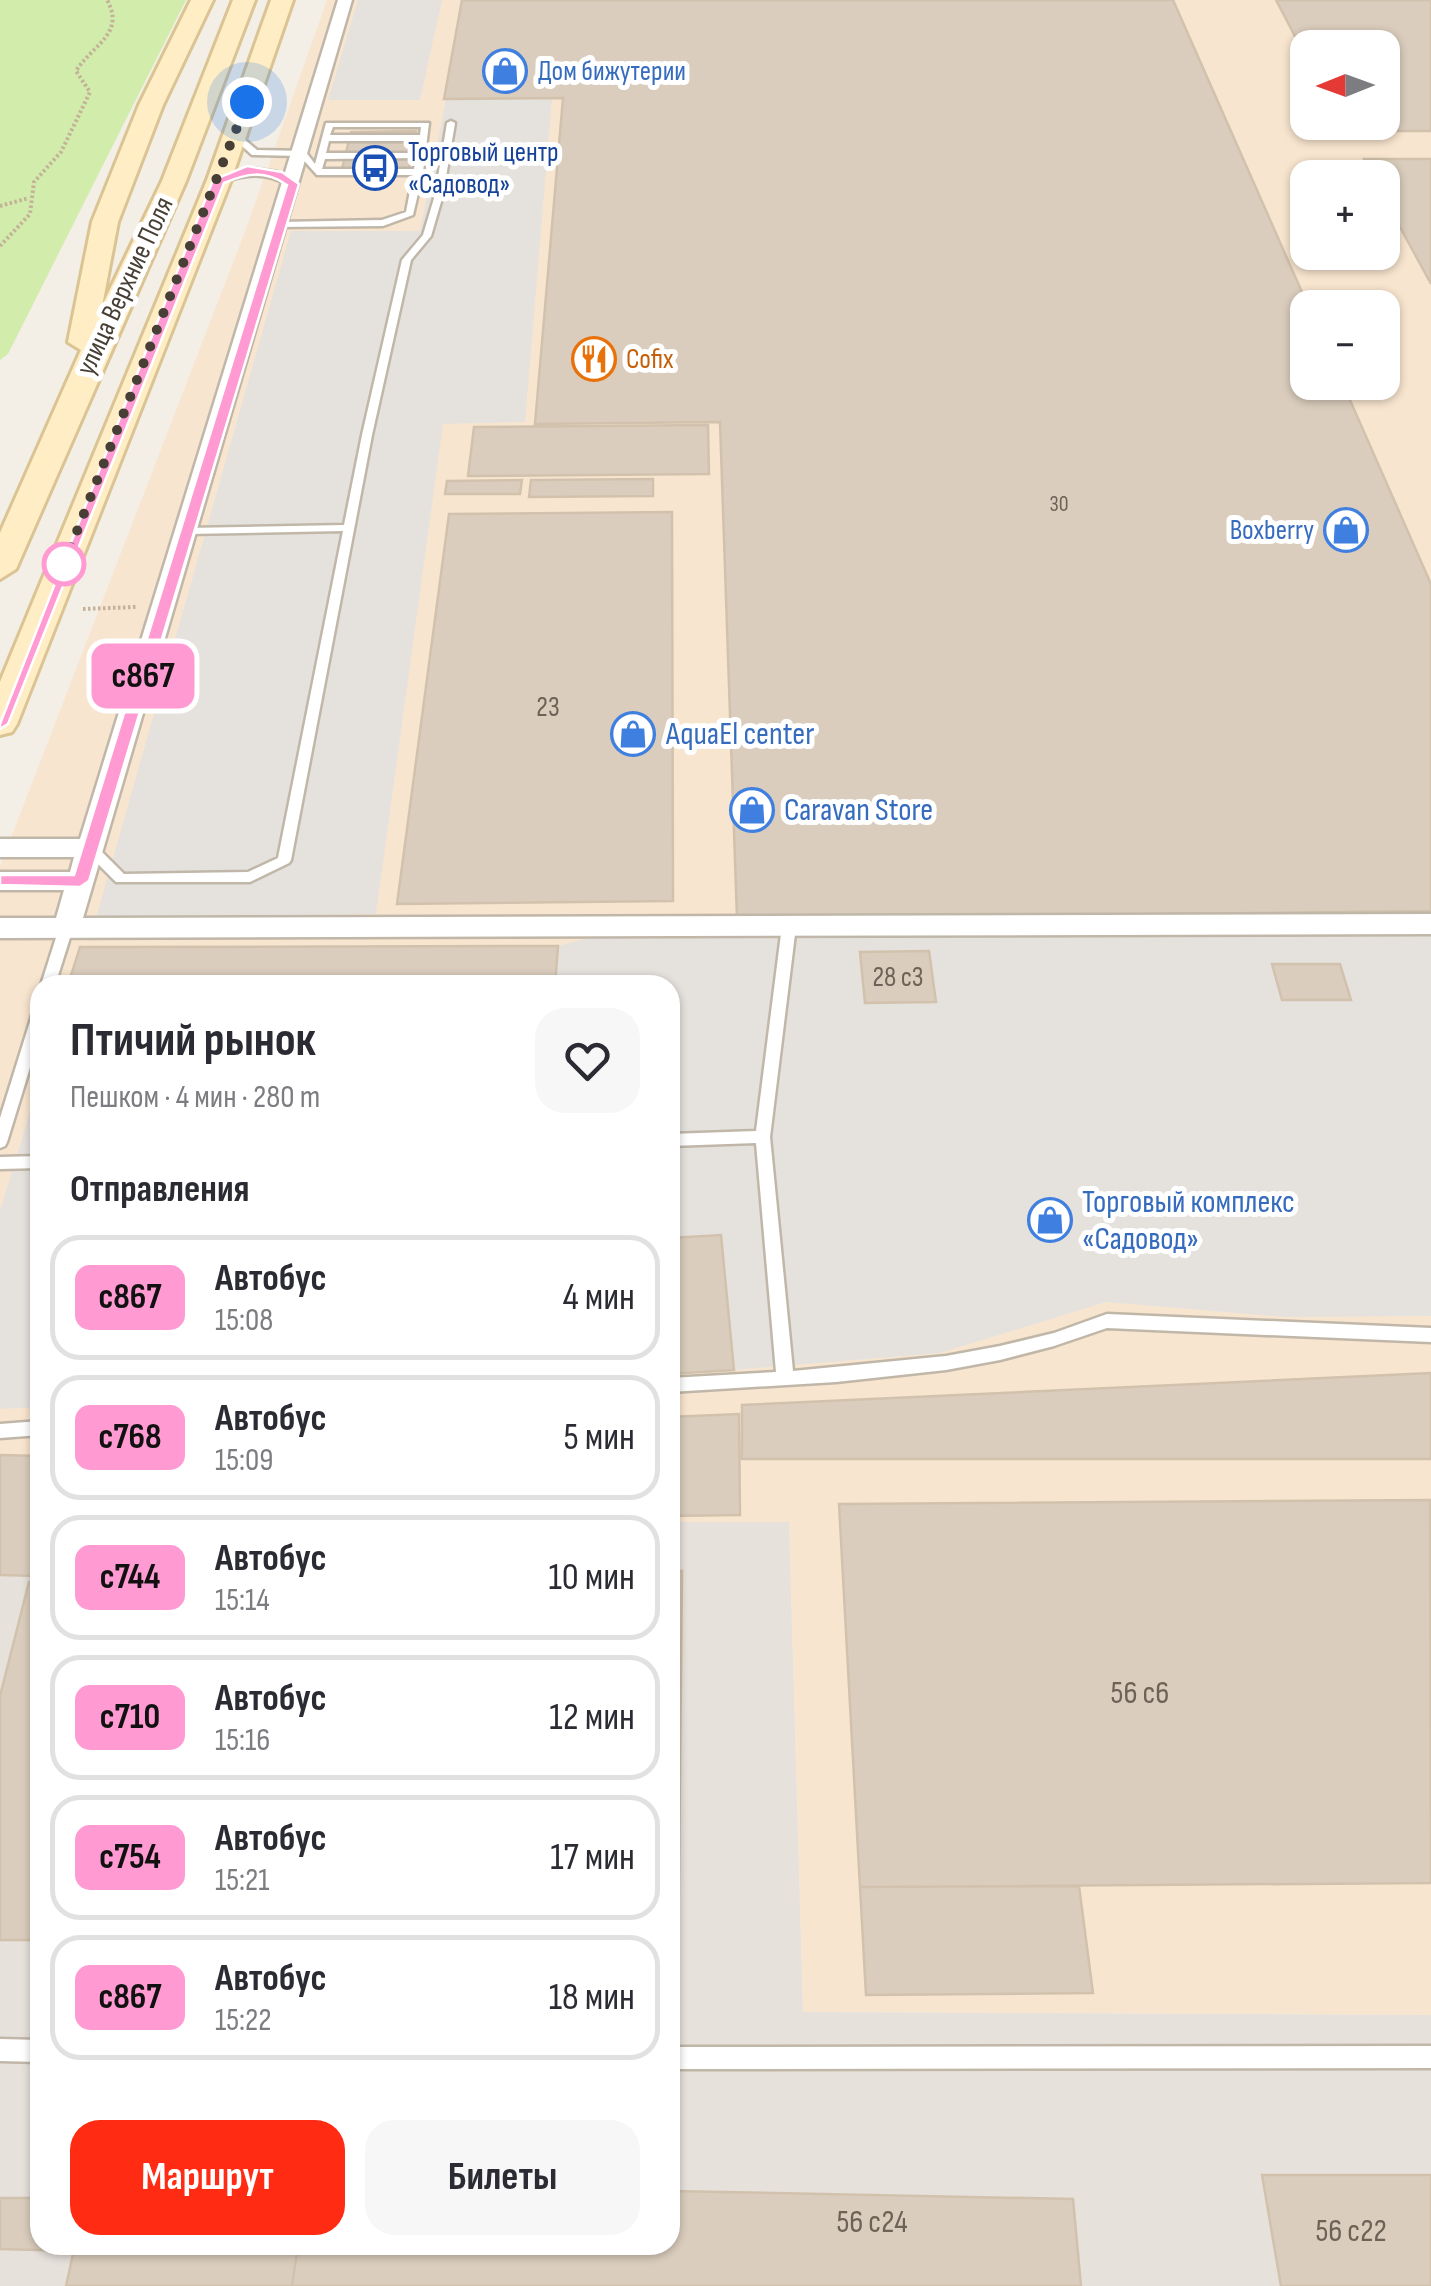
<!DOCTYPE html>
<html lang="ru">
<meta charset="utf-8">
<style>
body{margin:0;font-family:"Sofia Sans Condensed",sans-serif;background:#f7f7f7;color:#2b2b33;height:100vh;display:flex;flex-direction:column;font-size:38px;white-space:nowrap}
*{box-sizing:border-box;margin:0}
p{font-size:32px;color:#7c7c81}
.icon{flex:none;width:55px;height:55px;fill:none;stroke:currentColor;stroke-width:2;stroke-linecap:round;stroke-linejoin:round}
.map{position:relative;flex:1;overflow:hidden}
.side{position:absolute;left:30px;top:975px;width:650px;height:1280px;display:flex;flex-direction:column;background:#fff;border-radius:30px;box-shadow:0 2px 8px #0004}
.side>*{flex:none}
.badge{padding:0 20px;border-radius:15px;font-size:35px;line-height:65px}
.needle{width:65px;rotate:269deg}
.controls{position:absolute;left:1290px;top:30px;display:grid;gap:20px}
.controls a{display:grid;place-items:center;width:110px;height:110px;border-radius:20px;background:#fff;box-shadow:0 2px 8px #0004;font-size:50px}
.you{position:absolute;width:50px;height:50px;margin:-25px;border:8px solid #fff;border-radius:50%;background:#1a73e8;box-shadow:0 0 0 15px #1a73e833}
.map>.badge{position:absolute;translate:-50% -50%;box-shadow:0 0 0 5px #fff}
h2{padding:0 40px;font-size:38px;line-height:90px}
.round{display:grid;place-items:center;flex:none;width:105px;height:105px;border-radius:30px;background:#f7f7f7}
.summary{display:flex;align-items:center;justify-content:space-between;height:170px;padding:0 40px}
h1{font-size:48px;font-weight:700;line-height:75px}
.primary-button{display:flex;gap:20px;margin-top:auto;padding:20px 40px}
.primary-button a{flex:1;height:115px;border-radius:30px;background:#ff2b12;color:#fff;font-size:40px;font-weight:700;line-height:115px;text-align:center}
.primary-button a+a{background:#f7f7f7;color:#2b2b33}
ul{padding:0;list-style:none}
li{display:flex;align-items:center;gap:30px;height:125px;margin:0 20px 15px;padding:0 20px;border:5px solid #e1e1e2;border-radius:30px}
li div{flex:1}
li b{display:block;font-size:38px}
li em{font-style:normal}
li .badge{min-width:110px;font-weight:700;text-align:center}
.map>svg:first-child{display:block}
</style>
<div class="map">
<svg width="1431" height="2286" viewBox="0 0 1431 2286">
<rect width="100%" height="100%" fill="#f4efe6"/>
<path fill="#f8e5cf" fill-rule="evenodd" d="M 327,0 L 1431,0 L 1431,2015 L 803,2012 L 789,1523 L 670,1522 L 670,985 L 40,985 L 40,1456 L 0,1455 L 0,866 L 246,229 ZM 1308,48 L 1382,48 L 1382,122 L 1308,122 ZM 1308,178 L 1382,178 L 1382,252 L 1308,252 ZM 1308,308 L 1382,308 L 1382,382 L 1308,382 Z"/>
<path fill="#e6e1db" d="M 0,1455 L 40,1456 L 40,2245 L 670,2245 L 670,1522 L 789,1522 L 803,2012 L 1431,2015 L 1431,2286 L 0,2286 Z"/>
<path fill="#d1ecab" d="M 0,0 L 186,0 L 8,354 L 0,360 Z"/>
<path fill="#e5e2de" fill-rule="evenodd" d="M 358,0 L 442,0 L 420,100 L 328,100 Z
M 552,99 L 525,422 L 443,424 L 376,914 L 96,918 L 291,231 L 420,231 L 446,100 Z
M 1431,934 L 1431,1316 L 1285,1317 L 1106,1302 L 940,1353 L 734,1370 L 721,1235 L 670,1238 L 670,985 L 555,985 L 558,946 L 600,935 ZM 929,951 L 936,1002 L 865,1003 L 860,952 ZM 1272,964 L 1339,964 L 1350,999 Z
M 40,1079 L 40,1407 L 0,1409 L 0,1211 Z"/>
<path fill="#dacdbd" stroke="#d2c2ad" stroke-width="2.5" d="M 462,0 L 1173,0 L 1309,308 L 1308,382 L 1342,382 L 1431,584 L 1431,911 L 737,919 L 720,422 L 535,424 L 563,98 L 444,99 Z
M 1276,0 L 1431,0 L 1431,131 L 1344,131 L 1339,122 L 1382,122 L 1382,48 L 1308,48 L 1308,61 Z
M 416,131 L 409,168 L 342,169 L 351,132 Z
M 1364,159 L 1431,159 L 1431,284 L 1382,194 L 1382,178 L 1374,178 Z
M 708,425 L 709,474 L 468,476 L 474,427 Z
M 653,479 L 653,496 L 529,497 L 531,480 Z
M 522,480 L 520,494 L 445,494 L 447,481 Z
M 672,512 L 673,901 L 397,904 L 449,514 Z
M 558,946 L 555,985 L 68,985 L 80,947 Z
M 929,951 L 936,1002 L 865,1003 L 860,952 Z
M 1272,964 L 1340,964 L 1351,1000 L 1282,1000 Z
M 721,1235 L 734,1370 L 670,1374 L 670,1238 Z
M 1431,1373 L 1431,1459 L 742,1459 L 742,1405 Z
M 739,1414 L 740,1515 L 670,1516 L 670,1417 Z
M 0,1455 L 40,1456 L 37,1576 L 0,1575 Z
M 1430,1500 L 1431,1883 L 860,1887 L 839,1504 Z
M 670,1571 L 682,1571 L 678,1977 L 670,1977 Z
M 29,1582 L 40,1582 L 40,1940 L 0,1940 L 0,1696 Z
M 1079,1886 L 1093,1993 L 866,1995 L 860,1887 Z
M 1262,2175 L 1431,2175 L 1431,2286 L 1281,2286 Z
M 670,2191 L 1073,2199 L 1081,2286 L 292,2286 L 298,2245 L 670,2245 Z
M 0,2198 L 40,2198 L 40,2245 L 75,2245 L 74,2251 L 0,2249 Z
M 75,2245 L 298,2245 L 292,2286 L 66,2286 Z"/>
<g fill="none" stroke-linecap="round" stroke-linejoin="round">
<g stroke="#c0b7a8" stroke-width="5">
<path id="lane" d="M 451,121 L 455,123 L 443,195 L 431,236 L 411,260 L 372,435 L 291,860 L 289,863 L 250,882 L 116,882 L 85,851 L 83,848 L 85,845 L 95,845 L 124,874 L 248,872 L 278,858 L 343,531 L 187,534 L 182,531 L 187,528 L 344,525 L 362,435 L 402,260 L 423,235 L 435,195 L 447,123 Z
M 326,123 L 429,123 L 423,172 L 413,215 L 383,226 L 277,227 L 276,225 L 280,222 L 382,220 L 406,212 L 413,175 L 317,175 L 300,156 L 252,155 L 231,136 L 238,134 L 257,150 L 305,151 L 315,164 ZM 333,127 L 421,127 L 420,135 L 330,135 ZM 329,141 L 419,141 L 417,153 L 326,153 ZM 416,158 L 414,169 L 322,169 L 325,159 Z
M 257,169 L 277,172 L 297,184 L 290,186 C 265,171 246,174 219,183 L 215,180 L 236,172 Z
M 67,920 L 74,925 L 55,985 L 41,985 L 60,925 Z
M 789,921 L 796,926 L 770,1137 L 793,1371 L 946,1356 L 1000,1346 L 1054,1333 L 1107,1314 L 1431,1328 L 1431,1342 L 1107,1328 L 1054,1346 L 1000,1360 L 946,1370 L 836,1382 L 670,1392 L 670,1378 L 776,1372 L 756,1143 L 670,1146 L 670,1134 L 756,1131 L 782,926 Z
M 40,1007 L 40,1035 L 7,1142 L 5,1146 L 0,1148 L 0,1118 L 33,1012 Z
M 40,1156 L 40,1168 L 0,1169 L 0,1157 Z
M 40,1421 L 40,1435 L 0,1438 L 0,1424 Z
M 0,2039 L 40,2040 L 40,2062 L 0,2061 Z
M 1431,2046 L 1431,2068 L 670,2069 L 670,2047 Z"/>
</g>
<g stroke="#c0b7a8" stroke-width="5">
<path id="street" d="M 338,0 L 352,0 L 83,918 L 1431,914 L 1431,934 L 0,938 L 0,918 L 56,918 L 64,890 L 0,890 L 0,872 L 70,872 L 74,857 L 0,857 L 0,839 L 80,839 Z"/>
</g>
<g stroke="#dbc494" stroke-width="6">
<path id="secondary" d="M 191,0 L 213,0 L 163,105 L 118,222 L 102,306 L 162,181 L 233,0 L 255,0 L 186,181 L 16,569 L 0,579 L 0,533 L 81,350 L 68,342 L 92,222 L 139,105 Z
M 271,0 L 293,0 L 231,180 L 17,724 L 12,732 L 0,735 L 0,682 L 207,180 Z"/>
</g>
<path stroke="#c3b298" stroke-width="4" stroke-dasharray="2.5 2.5" stroke-linecap="butt" d="M 0,206 L 29,198
M 0,246 L 30,214 L 34,182 L 61,152 L 90,92 L 76,71 C 92,45 126,34 107,0
M 83,609 L 136,607"/>
<use href="#lane" fill="#fff" fill-rule="evenodd"/>
<use href="#street" fill="#fff" fill-rule="evenodd"/>
<use href="#secondary" fill="#ffeec5" fill-rule="evenodd"/>
</g>
<path fill="#ff9ad2" stroke="#fff" stroke-width="2.5" d="M 247,166 L 282,172 L 299,184 L 89,881 L 80,887 L 0,885 L 0,875 L 74,875 L 287,185 C 265,170 247,173 224,183 L 8,724 L 0,729 L 0,724 L 213,180 Z"/>
<g fill="none" stroke-linecap="round" stroke-linejoin="round">
<path stroke="#473f35" stroke-width="10" stroke-dasharray="0 18" d="M 64,564 L 247,102"/>
</g>
<defs>
<g id="shop-ring" transform="scale(2.25)"><circle r="9.5" fill="#fff" stroke="#3f7fe0" stroke-width="1.5"/><path d="M-5-2.5h2.3a2.7 3.5 0 0 1 5.4 0H5L5.5 6h-11ZM-1.5-2.5h3a1.5 2.3 0 0 0-3 0Z" fill="#3f7fe0"/></g>
<g id="bus-ring" transform="scale(2.25)"><circle r="9.5" fill="#fff" stroke="#1a4fb4" stroke-width="1.5"/><path d="M-5-6H5V4H4V6H2V4H-2V6H-4V4H-5ZM-3.5-4V0h7V-4ZM-3.5 1.2v1.5H-2V1.2ZM2 1.2v1.5H3.5V1.2Z" fill="#1a4fb4"/></g>
<g id="restaurant-ring" transform="scale(2.25)"><circle r="9.5" fill="#fff" stroke="#e8710a" stroke-width="1.5"/><path d="M-5-6h1v4h1v-4h1v4h1v-4h1v5L-1.5 .5V6h-2V.5L-5-1ZM5-6V6H3V1.5H1.5Q1.5-4 5-6Z" fill="#e8710a"/></g>
</defs>
<g fill-rule="evenodd">
<use href="#shop-ring" x="505" y="71"/>
<use href="#bus-ring" x="375" y="168"/>
<use href="#restaurant-ring" x="594" y="359"/>
<use href="#shop-ring" x="1346" y="530"/>
<use href="#shop-ring" x="633" y="734"/>
<use href="#shop-ring" x="752" y="810"/>
<use href="#shop-ring" x="1050" y="1220"/>
</g>
<circle fill="#fff" stroke="#ff9ad2" stroke-width="5" cx="64" cy="564" r="20"/>
<g text-anchor="middle" dominant-baseline="central" stroke-width="10" stroke-linejoin="round" paint-order="stroke">
<g font-size="22" fill="#6c6257">
<text x="1059" y="504">30</text>
</g>
<g font-size="28" fill="#366cbe" stroke="#fff" text-anchor="start">
<text x="538" y="71">Дом бижутерии</text>
<text x="1314" y="530" text-anchor="end">Boxberry</text>
</g>
<g font-size="28" fill="#164399" stroke="#fff" text-anchor="start">
<text x="408" y="152">Торговый центр<tspan x="408" dy="32">«Садовод»</tspan></text>
</g>
<g font-size="28" fill="#473f35" stroke="#fff">
<text transform="translate(125 286) rotate(-65)">улица Верхние Поля</text>
</g>
<g font-size="28" fill="#c56008" stroke="#fff" text-anchor="start">
<text x="626" y="359">Cofix</text>
</g>
<g font-size="28" fill="#6c6257">
<text x="548" y="707">23</text>
<text x="898" y="977">28 с3</text>
</g>
<g font-size="32" fill="#366cbe" stroke="#fff" text-anchor="start">
<text x="666" y="734">AquaEl center</text>
<text x="784" y="810">Caravan Store</text>
<text x="1082" y="1202">Торговый комплекс<tspan x="1082" dy="37">«Садовод»</tspan></text>
</g>
<g font-size="32" fill="#6c6257">
<text x="1140" y="1693">56 с6</text>
<text x="872" y="2222">56 с24</text>
<text x="1351" y="2231">56 с22</text>
</g>
</g>
</svg>
<div class="controls">
<a><svg class="needle" viewBox="-14 -14 28 28"><path d="M0-13l5 13h-10z" fill="#e53935"/><path d="M0 13l5-13h-10z" fill="#7c7c81"/></svg></a>
<a>+</a>
<a>−</a>
</div>
<div class="you" style="left:247px;top:102px"></div>
<b class="badge" style="left:143px;top:676px;background:#ff9ad2;color:#111">с867</b>
<section class="side">
<div class="summary"><div><h1>Птичий рынок</h1><p>Пешком · 4 мин · 280 m</p></div><a class="round"><svg class="icon" aria-label="heart" viewBox="0 0 24 24"><path d="M12 20l-8-8c-3-5 5-10 8-4 3-6 11-1 8 4z"/></svg></a></div>
<h2>Отправления</h2>
<ul>
<li><span class="badge" style="background:#ff9ad2;color:#111">с867</span><div><b>Автобус</b><p>15:08</p></div><em>4 мин</em></li>
<li><span class="badge" style="background:#ff9ad2;color:#111">с768</span><div><b>Автобус</b><p>15:09</p></div><em>5 мин</em></li>
<li><span class="badge" style="background:#ff9ad2;color:#111">с744</span><div><b>Автобус</b><p>15:14</p></div><em>10 мин</em></li>
<li><span class="badge" style="background:#ff9ad2;color:#111">с710</span><div><b>Автобус</b><p>15:16</p></div><em>12 мин</em></li>
<li><span class="badge" style="background:#ff9ad2;color:#111">с754</span><div><b>Автобус</b><p>15:21</p></div><em>17 мин</em></li>
<li><span class="badge" style="background:#ff9ad2;color:#111">с867</span><div><b>Автобус</b><p>15:22</p></div><em>18 мин</em></li>
</ul>
<div class="primary-button"><a>Маршрут</a><a>Билеты</a></div>
</section>
</div>
